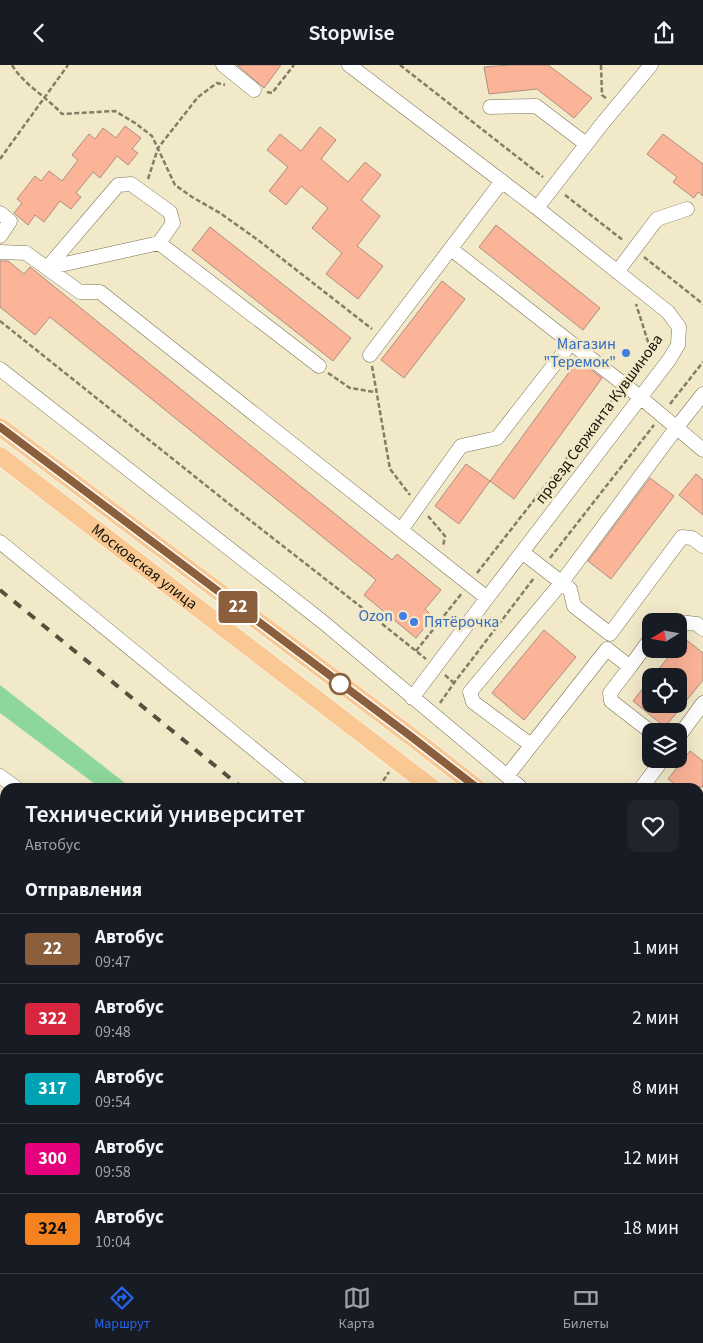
<!DOCTYPE html>
<html lang="ru">
<meta charset="utf-8">
<style>
body{margin:0;font-family:"Source Sans 3",sans-serif;background:#20242c;color:#f1f3f6;height:100vh;display:flex;flex-direction:column;font-size:19px;white-space:nowrap}
*{box-sizing:border-box;margin:0}
p{font-size:16px;color:#9ea1a6}
.icon{flex:none;width:28px;height:28px;fill:none;stroke:currentColor;stroke-width:2;stroke-linecap:round;stroke-linejoin:round}
.map{position:relative;flex:1;overflow:hidden}
.side{position:absolute;left:0px;top:718px;width:704px;height:491px;display:flex;flex-direction:column;background:#171b24;border-radius:15px 15px 0 0;box-shadow:0 5px 20px #0002}
.side>*{flex:none}
.badge{padding:0 10px;border-radius:4px;font-size:18px;line-height:32px}
.needle{width:32px;rotate:259deg}
.controls{position:absolute;left:642px;top:548px;display:grid;gap:10px}
.controls a{display:grid;place-items:center;width:45px;height:45px;border-radius:10px;background:#171b24;box-shadow:0 5px 20px #0002;font-size:25px}
.map>.badge{position:absolute;translate:-50% -50%;box-shadow:0 0 0 2px #fff}
h2{padding:0 25px;font-size:19px;line-height:45px}
.round{display:grid;place-items:center;flex:none;width:52px;height:52px;border-radius:10px;background:#20242c}
.overview{display:flex;align-items:center;justify-content:space-between;height:85px;padding:0 25px}
h1{font-size:24px;font-weight:600;line-height:38px}
ul{padding:0;list-style:none}
li{display:flex;align-items:center;gap:15px;height:70px;padding:0 25px;border-top:1px solid #363941}
li div{flex:1}
li b{display:block;font-size:19px}
li em{font-style:normal}
li .badge{min-width:55px;font-weight:700;text-align:center}
header{display:flex;justify-content:space-between;align-items:center;height:65px;padding:0 25px;background:#171b24;font-size:22px;font-weight:600}
.tabs{display:flex;justify-content:space-around;align-items:center;height:70px;border-top:1px solid #363941;background:#171b24;font-size:14px;color:#9ea1a6}
.tabs a{display:grid;justify-items:center;gap:2px}
.tabs .on{color:#2563eb}
.map>svg:first-child{display:block}
</style>
<header><svg class="icon" aria-label="back" viewBox="0 0 24 24"><path d="M15 5l-7 7 7 7"/></svg>Stopwise<svg class="icon" aria-label="share" viewBox="0 0 24 24"><path d="M12 15V3M7 8l5-5 5 5M5 13v7h14v-7"/></svg></header>
<div class="map">
<svg width="703" height="1208" viewBox="0 0 703 1208">
<rect width="100%" height="100%" fill="#f1e9c8"/>
<path fill="#8dd79a" d="M 0,620 L 130,722 L 99,722 L 0,648 Z
M 703,1040 L 703,1068 L 699,1065 L 699,1047 Z"/>
<path fill="#fcb498" stroke="#ae8d81" d="M 237,0 L 281,0 L 264,23 Z
M 510,0 L 548,0 L 592,33 L 574,53 L 537,24 L 489,29 L 484,2 Z
M 125,61 L 141,73 L 132,84 L 138,88 L 128,100 L 117,91 L 100,113 L 93,107 L 76,128 L 81,132 L 71,144 L 60,136 L 44,157 L 35,150 L 28,160 L 14,148 L 22,138 L 17,134 L 35,111 L 41,116 L 49,106 L 62,116 L 78,95 L 72,90 L 89,69 L 95,74 L 103,63 L 116,73 Z
M 320,62 L 336,75 L 321,94 L 348,117 L 365,97 L 381,110 L 361,135 L 380,151 L 357,181 L 383,201 L 358,234 L 326,209 L 342,188 L 312,163 L 328,143 L 301,121 L 286,140 L 269,126 L 288,102 L 267,85 L 280,69 L 301,86 Z
M 663,69 L 703,99 L 703,131 L 698,127 L 694,133 L 673,117 L 677,112 L 647,89 Z
M 496,160 L 600,243 L 583,265 L 479,182 Z
M 210,162 L 351,273 L 333,296 L 192,185 Z
M 0,196 L 8,196 L 24,209 L 30,202 L 392,495 L 397,489 L 441,525 L 425,544 L 433,552 L 416,573 L 364,530 L 376,515 L 50,252 L 35,270 L 0,242 Z
M 442,216 L 465,234 L 404,313 L 381,295 Z
M 578,295 L 602,313 L 514,434 L 490,416 Z
M 466,399 L 490,416 L 459,459 L 435,441 Z
M 696,409 L 703,415 L 703,450 L 679,430 Z
M 650,413 L 674,431 L 611,514 L 588,496 Z
M 544,565 L 576,592 L 524,655 L 492,628 Z
M 684,573 L 703,588 L 703,615 L 665,662 L 633,636 L 651,613 L 651,639 L 679,639 L 679,611 L 653,611 L 675,584 L 679,584 L 679,580 Z
M 690,686 L 703,696 L 703,722 L 679,722 L 668,714 Z"/>
<g fill="none" stroke-linecap="round" stroke-linejoin="round">
<g stroke="#7b7355" stroke-width="15">
<path id="minor" d="M 223,0 L 254,25
M 349,0 L 537,143 L 668,247 L 679,262 L 678,280 L 669,295 L 487,533 L 412,633
M 490,42 L 536,41 L 586,79
M 537,143 L 602,59 L 651,0
M 0,148 L 10,156 L 0,171
M 451,184 L 640,332 L 703,385
M 0,187 L 26,188 L 80,227 L 100,227 L 487,533
M 47,203 L 159,178 L 319,301
M 47,203 L 118,120 L 131,119 L 170,147 L 173,158 L 159,178
M 617,207 L 657,154 L 687,144
M 370,290 L 502,116
M 0,304 L 323,557 L 520,722
M 401,465 L 461,381 L 497,373 L 571,278
M 0,477 L 300,722
M 522,487 L 570,524 L 574,541 L 610,569 L 682,472 L 692,473 L 703,481
M 679,557 L 697,559 L 703,564
M 630,602 L 610,628 L 611,636 L 651,667
M 679,671 L 703,638
M 531,680 L 473,637 L 470,627 L 562,517 L 677,362 L 703,329
M 0,711 L 15,722
M 507,711 L 607,584 L 630,602 L 651,573
M 642,722 L 663,694
M 0,756 L 3,758 L 5,769
M 699,777 L 703,780
M 699,821 L 703,824
M 0,823 L 5,821
M 0,870 L 5,869
M 0,887 L 5,913
M 699,1012 L 703,1009
M 0,1062 L 5,1062
M 0,1090 L 5,1084
M 699,1142 L 703,1145
M 56,1204 L 58,1208
M 234,1204 L 235,1208
M 661,1204 L 668,1208
M 101,1208 L 103,1204
M 694,1208 L 703,1204"/>
</g>
<g stroke="#fff" stroke-width="19">
<g id="major">
<path d="M 0,362 L 413,673 L 476,722"/>
<path id="s1" d="M 0,391 L 431,722"/>
<path d="M 699,891 L 703,889"/>
<path d="M 699,983 L 703,987"/>
</g>
</g>
<path stroke="#837d67" stroke-width="2.5" stroke-dasharray="5 2.5" stroke-linecap="butt" d="M 12,0 C 24,20 47,32 62,49 L 115,46 L 135,58 L 152,71 L 175,120 L 192,132 L 220,148 L 258,175 L 372,264
M 400,0 L 543,112
M 601,0 L 602,30 L 607,34
M 267,27 L 272,28 L 294,0
M 0,94 L 68,0
M 148,114 L 158,83 L 198,32 L 217,18 L 225,20
M 565,130 L 624,176
M 644,192 L 703,239
M 0,256 L 233,442 L 356,538 L 426,594
M 372,301 L 390,404 L 410,430
M 328,308 L 350,323 L 375,327
M 632,309 L 644,293 L 650,283 L 636,239
M 670,339 L 703,297
M 428,451 L 445,471 L 443,482
M 550,493 L 654,360
M 477,508 L 617,329
M 416,586 L 462,528
M 445,610 L 454,618
M 440,638 L 454,618 L 534,513
M 379,722 L 389,707
M 0,1119 L 5,1116
M 344,1204 L 344,1208"/>
<use href="#minor" stroke="#fff" stroke-width="14"/>
<use href="#major" stroke="#f9c893" stroke-width="18"/>
<path stroke="#54503e" stroke-width="4" stroke-dasharray="9 9" stroke-linecap="butt" d="M 0,525 L 241,722
M 699,1085 L 703,1088"/>
</g>
<g fill="none" stroke-linecap="round" stroke-linejoin="round">
<g stroke="#fff" stroke-width="11">
<path id="line" d="M 0,362 L 413,673 L 476,722"/>
</g>
<use href="#line" stroke="#8b5e3c" stroke-width="8"/>
</g>
<g fill="#3f7fe0" stroke="#f1e9c8" stroke-width="2">
<circle cx="626" cy="288" r="5"/>
<circle cx="403" cy="551" r="5"/>
<circle cx="414" cy="557" r="5"/>
</g>
<circle fill="#fff" stroke="#8b5e3c" stroke-width="2.5" cx="340" cy="619" r="10"/>
<g text-anchor="middle" dominant-baseline="central" stroke-width="5" stroke-linejoin="round" paint-order="stroke">
<g font-size="16" fill="#366cbe" stroke="#f1e9c8" text-anchor="end">
<text x="616" y="279">Магазин<tspan x="616" dy="18">"Теремок"</tspan></text>
<text x="393" y="551">Ozon</text>
<text x="424" y="557" text-anchor="start">Пятёрочка</text>
</g>
<g font-size="16" fill="#181509" stroke="#f1e9c8">
<text transform="translate(599 354) rotate(-54)">проезд Сержанта Кувшинова</text>
<text stroke="none"><textPath href="#s1" startOffset="182">Московская улица</textPath></text>
</g>
</g>
</svg>
<div class="controls">
<a><svg class="needle" viewBox="-14 -14 28 28"><path d="M0-13l5 13h-10z" fill="#e53935"/><path d="M0 13l5-13h-10z" fill="#9ea1a6"/></svg></a>
<a><svg class="icon" aria-label="locate" viewBox="0 0 24 24"><circle cx="12" cy="12" r="6"/><path d="M12 2v4M12 18v4M2 12h4M18 12h4"/></svg></a>
<a><svg class="icon" aria-label="layers" viewBox="0 0 24 24"><path d="M12 4l9 5-9 5-9-5zM3 14l9 5 9-5"/></svg></a>
</div>
<b class="badge" style="left:238px;top:542px;background:#8b5e3c;color:#fff">22</b>
<section class="side">
<div class="overview"><div><h1>Технический университет</h1><p>Автобус</p></div><a class="round"><svg class="icon" aria-label="heart" viewBox="0 0 24 24"><path d="M12 20l-8-8c-3-5 5-10 8-4 3-6 11-1 8 4z"/></svg></a></div>
<h2>Отправления</h2>
<ul>
<li><span class="badge" style="background:#8b5e3c;color:#fff">22</span><div><b>Автобус</b><p>09:47</p></div><em>1 мин</em></li>
<li><span class="badge" style="background:#d7263d;color:#fff">322</span><div><b>Автобус</b><p>09:48</p></div><em>2 мин</em></li>
<li><span class="badge" style="background:#00a3b4;color:#fff">317</span><div><b>Автобус</b><p>09:54</p></div><em>8 мин</em></li>
<li><span class="badge" style="background:#e6007e;color:#fff">300</span><div><b>Автобус</b><p>09:58</p></div><em>12 мин</em></li>
<li><span class="badge" style="background:#f58220;color:#111">324</span><div><b>Автобус</b><p>10:04</p></div><em>18 мин</em></li>
</ul>
</section>
</div>
<nav class="tabs">
<a class="on"><svg class="icon" aria-label="directions" viewBox="0 0 24 24"><path d="M12 3l9 9-9 9-9-9zM9 14v-3h6M13 9l2 2-2 2"/></svg>Маршрут</a>
<a><svg class="icon" aria-label="map" viewBox="0 0 24 24"><path d="M3 6l6-2 6 2 6-2v14l-6 2-6-2-6 2zM9 4v14M15 6v14"/></svg>Карта</a>
<a><svg class="icon" aria-label="tickets" viewBox="0 0 24 24"><path d="M3 7h18v10H3zM15 7v10"/></svg>Билеты</a>
</nav>
